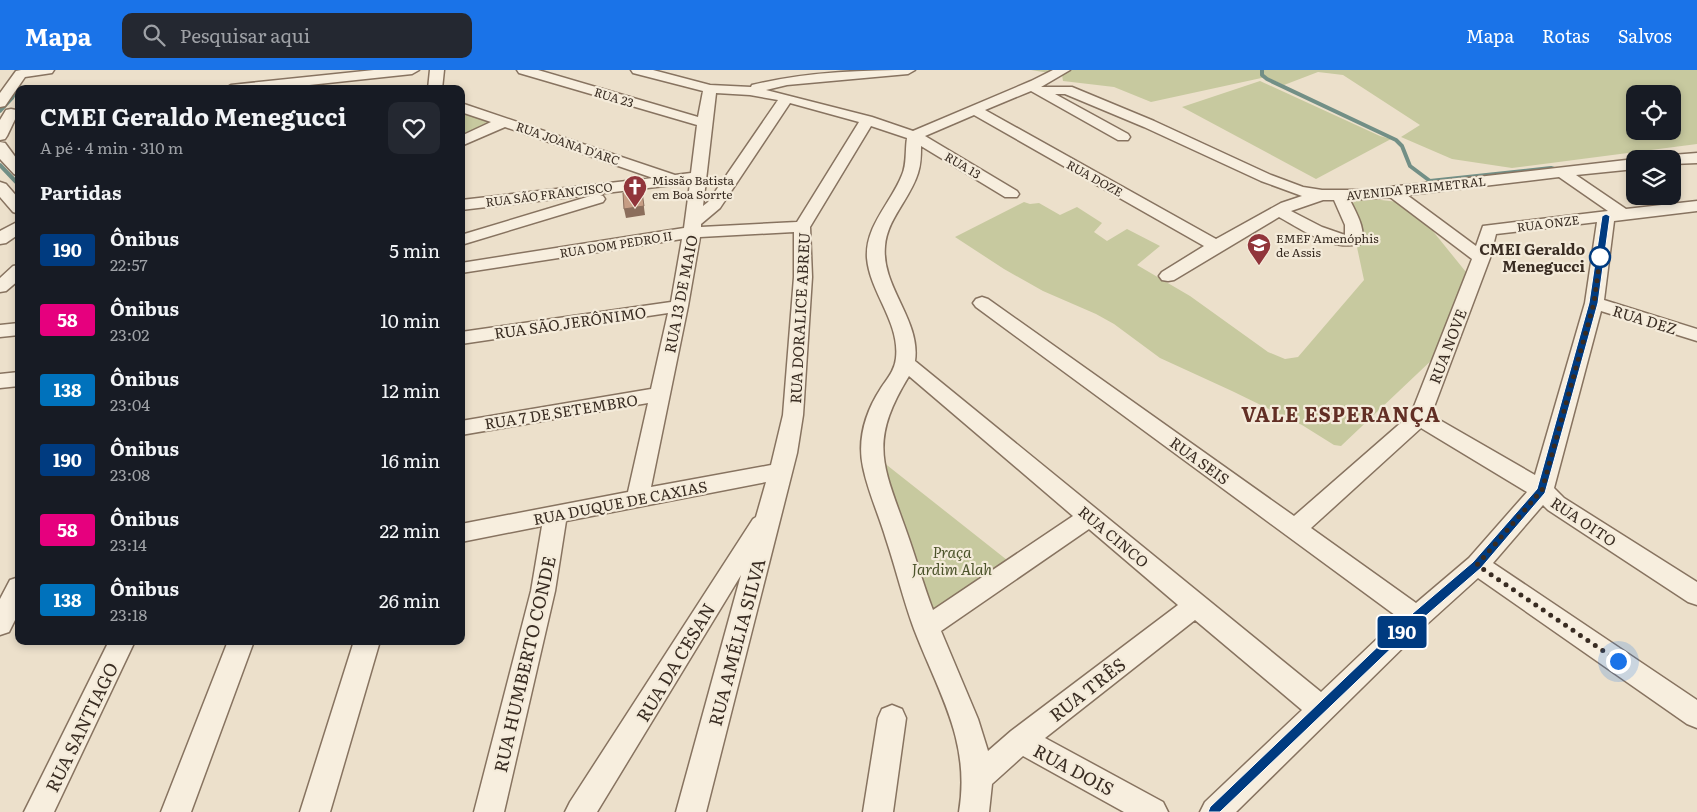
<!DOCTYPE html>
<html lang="pt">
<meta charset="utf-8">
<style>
body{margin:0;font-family:Literata,serif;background:#242831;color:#f1f3f6;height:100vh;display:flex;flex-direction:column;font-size:19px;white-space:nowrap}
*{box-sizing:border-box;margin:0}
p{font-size:16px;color:#9ea1a6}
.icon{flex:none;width:28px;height:28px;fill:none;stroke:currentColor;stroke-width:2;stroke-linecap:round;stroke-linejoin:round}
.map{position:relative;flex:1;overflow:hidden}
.side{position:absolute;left:15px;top:15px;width:450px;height:560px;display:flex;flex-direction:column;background:#171b24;border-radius:10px;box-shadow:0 2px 8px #0003}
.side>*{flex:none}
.badge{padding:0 10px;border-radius:4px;font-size:18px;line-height:32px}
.tools{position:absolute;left:1626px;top:15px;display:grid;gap:10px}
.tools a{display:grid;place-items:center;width:55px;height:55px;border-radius:10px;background:#171b24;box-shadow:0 2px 8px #0003;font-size:25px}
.you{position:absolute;width:25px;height:25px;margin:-12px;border:4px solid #fff;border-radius:50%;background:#1a73e8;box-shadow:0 0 0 8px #1a73e833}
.map>.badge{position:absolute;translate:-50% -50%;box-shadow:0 0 0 2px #fff}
h2{padding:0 25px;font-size:19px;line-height:45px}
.round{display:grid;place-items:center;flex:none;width:52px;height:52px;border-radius:10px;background:#242831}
.summary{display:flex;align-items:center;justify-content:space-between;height:85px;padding:0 25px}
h1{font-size:24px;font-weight:700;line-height:38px}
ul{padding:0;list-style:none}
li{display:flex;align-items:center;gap:15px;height:70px;padding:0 25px}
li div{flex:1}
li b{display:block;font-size:19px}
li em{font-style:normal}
li .badge{min-width:55px;font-weight:700;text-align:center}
header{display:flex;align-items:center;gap:30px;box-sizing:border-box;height:70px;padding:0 25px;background:#1a73e8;color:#fff}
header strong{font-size:24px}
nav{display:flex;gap:28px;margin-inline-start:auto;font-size:18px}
.search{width:350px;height:45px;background:#242831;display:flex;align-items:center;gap:12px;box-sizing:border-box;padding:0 18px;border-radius:10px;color:#9ea1a6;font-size:19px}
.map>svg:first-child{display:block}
</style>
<header>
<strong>Mapa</strong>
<div class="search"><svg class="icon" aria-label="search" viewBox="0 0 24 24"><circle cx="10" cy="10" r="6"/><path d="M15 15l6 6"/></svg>Pesquisar aqui</div>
<nav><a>Mapa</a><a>Rotas</a><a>Salvos</a></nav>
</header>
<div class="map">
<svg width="1697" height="742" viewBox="0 0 1697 742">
<rect width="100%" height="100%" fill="#ece0cb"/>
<path fill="#c7c99f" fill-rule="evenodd" d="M 1031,0 L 1697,0 L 1697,74 L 1512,98 L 1452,89 L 1401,67 L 1420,55 L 1343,5 L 1318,2 L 1284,15 L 1266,7 L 1151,32 L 1114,17 L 1063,11 L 1062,5 ZM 1635,24 L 1672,24 L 1672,61 L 1635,61 Z
M 1260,11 L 1380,66 L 1391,69 L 1316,109 L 1182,37 Z
M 461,40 L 494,51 L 461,70 Z
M 1363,128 L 1399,132 L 1415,139 L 1470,207 L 1436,286 L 1341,376 L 1334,375 L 1302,355 L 1232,321 L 1160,288 L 1114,254 L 1096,244 L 1043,221 L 1004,199 L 955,167 L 1024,132 L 1030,134 L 1039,133 L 1060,145 L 1077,137 L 1102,153 L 1094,162 L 1107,171 L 1127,159 L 1160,176 L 1137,195 L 1190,226 L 1268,282 L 1285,289 L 1298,287 L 1364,210 L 1348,135 Z
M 883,392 L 1007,490 L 935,545 Z"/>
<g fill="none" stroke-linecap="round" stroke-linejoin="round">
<path stroke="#728f86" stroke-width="4" d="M 1262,0 L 1262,5 L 1267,9 L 1396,70 L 1402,76 L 1410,96 L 1430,111 L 1551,98 L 1557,100
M 0,41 L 12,28 L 19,15
M 0,95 L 19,115"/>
<g stroke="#877360" stroke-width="3">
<path id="minor" d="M 21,0 L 54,0 L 52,3 L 25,7 L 5,36 L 0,37 L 0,23 L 16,1 Z
M 374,0 L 419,0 L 412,4 L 272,19 L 224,19 L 231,15 Z
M 430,0 L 444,0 L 442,19 L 428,19 Z
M 517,0 L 538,0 L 698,47 L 703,21 L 633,3 L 631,0 L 653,0 L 710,15 L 751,17 L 752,15 C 805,2 860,0 915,0 L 908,4 L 787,15 L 766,20 L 872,47 L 913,61 L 1031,11 L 1053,0 L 1070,0 L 1041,17 L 1072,17 L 1154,51 L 1271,105 L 1303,117 L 1322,120 L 1363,120 L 1635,89 L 1635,99 L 1576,105 L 1626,139 L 1697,131 L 1697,141 L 1614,151 L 1604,230 L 1697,259 L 1697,271 L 1601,241 L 1554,418 L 1564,428 L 1697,512 L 1697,535 L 1688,532 L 1548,440 L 1543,435 L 1493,493 L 1697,630 L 1697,658 L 1687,654 L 1478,508 L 1426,555 L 1236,742 L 1200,742 L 1205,732 L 1302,640 L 1195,550 L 1045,668 L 1163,732 L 1168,742 L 1124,742 L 1023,686 L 992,714 L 989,742 L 959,742 C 971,671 938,622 914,559 C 903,529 896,499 886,469 C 879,445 868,422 863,397 C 857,369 866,341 881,318 C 887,309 895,300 896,288 C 900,252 870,223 867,188 C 865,156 891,133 902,105 C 907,94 905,81 907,68 L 871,56 L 810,157 L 812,207 L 803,345 L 797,383 L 706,742 L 676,742 L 741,505 L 597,742 L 565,742 L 570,732 L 753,449 L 756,447 L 766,412 L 566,451 L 555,521 L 504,742 L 474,742 L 531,521 L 542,456 L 461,472 L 461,454 L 628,422 L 648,333 L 461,365 L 461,351 L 651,319 L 668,243 L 461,274 L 461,262 L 671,232 L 682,169 L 461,203 L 461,193 L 684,158 L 690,113 L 461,140 L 461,130 L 653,108 L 505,57 L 461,76 L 461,66 L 491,52 L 461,42 L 461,33 L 675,105 L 691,103 L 697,55 L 519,3 ZM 1031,21 L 1118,70 L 1128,70 L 1130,67 L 1128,64 L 1055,24 L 1065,24 L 1144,57 L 1261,111 L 1302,126 L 1281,133 L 1216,169 L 985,40 ZM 716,23 L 750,25 L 778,30 L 708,132 L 703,136 ZM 790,33 L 859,52 L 797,152 L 701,157 L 701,154 L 720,138 ZM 974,45 L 1204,176 L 1162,202 L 1159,206 L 1162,210 L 1168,211 L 1174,210 L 1279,147 C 1303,160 1331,181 1360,174 C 1368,161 1355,141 1350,130 L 1390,127 L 1472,189 L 1411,344 L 1294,446 L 988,229 L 982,227 L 976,229 L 973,233 L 976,237 L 1399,548 L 1321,622 L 915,291 C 921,250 881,217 885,176 C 887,149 910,129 918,103 C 921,94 921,85 921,76 L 1005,127 L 1017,127 L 1019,124 L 1017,121 L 925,66 ZM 1559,107 L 1608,141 L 1483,156 L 1476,176 L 1407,125 ZM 1323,130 L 1334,130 L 1345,155 L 1345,165 L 1322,157 L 1291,141 ZM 1597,152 L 1585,233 L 1535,405 L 1431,345 L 1490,188 L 1496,164 ZM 794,162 L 794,207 L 783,345 L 771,395 L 651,417 L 688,236 L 700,167 ZM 909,306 L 1073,446 L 933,540 C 923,514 916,488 907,463 C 883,395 868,373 909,306 ZM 1421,358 L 1527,422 L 1469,488 L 1416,533 L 1311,458 ZM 1089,459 L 1178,535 L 1011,661 L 988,681 L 978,649 L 941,561 Z
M 11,39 L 16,40 L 18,43 L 7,66 L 5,69 L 0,70 L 0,50 L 6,40 Z
M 0,72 L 5,73 L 19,92 L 19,106 L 14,104 L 0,89 Z
M 1697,83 L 1697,93 L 1672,94 L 1672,89 L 1665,89 L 1672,85 Z
M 0,112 L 6,114 L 19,129 L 19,144 L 13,142 L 0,127 Z
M 597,124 L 603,126 L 605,129 L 603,132 L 461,175 L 461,165 Z
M 19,151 L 19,164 L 6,173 L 0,174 L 0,161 Z
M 19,195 L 19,210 L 6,221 L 0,222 L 0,208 L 13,196 Z
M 19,253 L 19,265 L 0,267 L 0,255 Z
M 19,302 L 19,316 L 0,318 L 0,304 Z
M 19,507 L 19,542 L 9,562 L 0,565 L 0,529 L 10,510 Z
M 109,571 L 135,571 L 54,742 L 24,742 Z
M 228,571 L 254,571 L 191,742 L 161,742 Z
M 354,571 L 380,571 L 330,742 L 300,742 Z
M 892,635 L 902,639 L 906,648 L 893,742 L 863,742 L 878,648 L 882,639 Z"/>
</g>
<use href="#minor" fill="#f7eede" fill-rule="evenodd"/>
</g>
<path fill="#8b6e5c" d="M 641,115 L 645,145 L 626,148 L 624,139 Z"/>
<path fill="#c69d84" stroke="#8b6e5c" d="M 641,115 L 644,136 L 624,139 L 623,123 Z"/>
<path fill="#003b80" stroke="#fff" d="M 1606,144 L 1610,146 L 1598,233 L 1545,423 L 1481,498 L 1421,550 L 1220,742 L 1208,742 L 1210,737 L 1413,543 L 1473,492 L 1537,419 L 1589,233 L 1602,146 Z"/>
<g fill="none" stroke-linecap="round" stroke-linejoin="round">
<path stroke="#392c22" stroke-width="5" stroke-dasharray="0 9" d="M 1600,187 L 1601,181 L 1594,233 L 1542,420 L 1477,495 L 1618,591"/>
</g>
<defs>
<g id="church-pin" transform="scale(1.25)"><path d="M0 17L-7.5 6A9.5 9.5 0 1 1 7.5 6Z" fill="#91353b" stroke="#f4ebda"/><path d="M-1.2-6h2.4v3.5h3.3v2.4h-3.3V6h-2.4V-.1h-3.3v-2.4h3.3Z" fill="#fff"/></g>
<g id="school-pin" transform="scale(1.25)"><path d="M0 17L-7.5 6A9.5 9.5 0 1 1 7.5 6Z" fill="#91353b" stroke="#f4ebda"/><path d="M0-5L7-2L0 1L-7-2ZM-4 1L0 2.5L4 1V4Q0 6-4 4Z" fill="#fff"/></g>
</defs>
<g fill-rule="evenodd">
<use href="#church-pin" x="635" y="117"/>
<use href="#school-pin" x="1259" y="175"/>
</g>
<circle fill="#fff" stroke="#003b80" stroke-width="2.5" cx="1600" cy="187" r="10"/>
<g text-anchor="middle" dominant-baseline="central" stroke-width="4.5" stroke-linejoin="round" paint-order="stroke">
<g font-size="12" fill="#392c22" stroke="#f4ebda">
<text transform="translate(614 27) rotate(17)">RUA 23</text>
<text transform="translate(568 73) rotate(19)">RUA JOANA D'ARC</text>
<text transform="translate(963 95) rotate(31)">RUA 13</text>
<text transform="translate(1095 108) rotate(29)">RUA DOZE</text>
<text transform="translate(1416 118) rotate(-6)">AVENIDA PERIMETRAL</text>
<text transform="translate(549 124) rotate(-7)">RUA SÃO FRANCISCO</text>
<text transform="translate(1548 153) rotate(-7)">RUA ONZE</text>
<text transform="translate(616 174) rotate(-9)">RUA DOM PEDRO II</text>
</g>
<g font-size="12" fill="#392c22" stroke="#f4ebda" text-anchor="start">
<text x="652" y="110">Missão Batista<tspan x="652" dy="14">em Boa Sorrte</tspan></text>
<text x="1276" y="168">EMEF Amenóphis<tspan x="1276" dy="14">de Assis</tspan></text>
</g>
<g font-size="15" font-weight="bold" fill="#392c22" stroke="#f4ebda" text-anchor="end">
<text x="1585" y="178">CMEI Geraldo<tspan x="1585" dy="17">Menegucci</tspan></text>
</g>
<g font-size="15" fill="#392c22" stroke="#f4ebda">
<text transform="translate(680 224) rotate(-79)">RUA 13 DE MAIO</text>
<text transform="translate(799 248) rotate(-87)">RUA DORALICE ABREU</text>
<text transform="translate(1645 249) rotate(17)">RUA DEZ</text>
<text transform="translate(570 252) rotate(-8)">RUA SÃO JERÔNIMO</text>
<text transform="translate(1447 276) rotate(-69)">RUA NOVE</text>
<text transform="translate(561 341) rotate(-9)">RUA 7 DE SETEMBRO</text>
<text transform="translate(1200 390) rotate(36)">RUA SEIS</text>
<text transform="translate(620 432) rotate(-11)">RUA DUQUE DE CAXIAS</text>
<text transform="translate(1584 451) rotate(34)">RUA OITO</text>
<text transform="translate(1114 466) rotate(40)">RUA CINCO</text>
</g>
<g font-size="15" font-style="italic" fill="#4c542b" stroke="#f4ebda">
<text x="952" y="481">Praça<tspan x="952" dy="17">Jardim Alah</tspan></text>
</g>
<g font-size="18" fill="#392c22" stroke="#f4ebda">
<text transform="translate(736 572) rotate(-75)">RUA AMÉLIA SILVA</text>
<text transform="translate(675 592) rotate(-59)">RUA DA CESAN</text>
<text transform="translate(524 594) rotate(-77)">RUA HUMBERTO CONDE</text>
<text transform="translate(1087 619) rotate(-38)">RUA TRÊS</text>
<text transform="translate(81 657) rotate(-64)">RUA SANTIAGO</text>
<text transform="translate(1074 699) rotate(28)">RUA DOIS</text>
</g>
<g font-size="20" font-weight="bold" letter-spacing="1" fill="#622f25" stroke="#f4ebda">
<text x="1341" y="343">VALE ESPERANÇA</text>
</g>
</g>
</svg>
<div class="tools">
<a><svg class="icon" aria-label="locate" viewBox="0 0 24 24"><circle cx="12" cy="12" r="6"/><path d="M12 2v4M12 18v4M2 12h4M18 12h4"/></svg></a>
<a><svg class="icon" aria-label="layers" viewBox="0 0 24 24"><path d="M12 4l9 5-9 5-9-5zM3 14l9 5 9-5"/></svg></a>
</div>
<div class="you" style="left:1618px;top:591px"></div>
<b class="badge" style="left:1402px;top:562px;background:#003b80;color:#fff">190</b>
<section class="side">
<div class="summary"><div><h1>CMEI Geraldo Menegucci</h1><p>A pé · 4 min · 310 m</p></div><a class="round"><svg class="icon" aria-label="heart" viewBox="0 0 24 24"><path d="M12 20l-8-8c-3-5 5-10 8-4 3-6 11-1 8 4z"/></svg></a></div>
<h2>Partidas</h2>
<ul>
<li><span class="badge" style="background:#003b80;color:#fff">190</span><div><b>Ônibus</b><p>22:57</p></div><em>5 min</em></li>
<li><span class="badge" style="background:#e6007e;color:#fff">58</span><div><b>Ônibus</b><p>23:02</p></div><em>10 min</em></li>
<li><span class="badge" style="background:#0072bc;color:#fff">138</span><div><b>Ônibus</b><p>23:04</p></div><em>12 min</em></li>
<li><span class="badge" style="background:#003b80;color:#fff">190</span><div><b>Ônibus</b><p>23:08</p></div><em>16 min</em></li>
<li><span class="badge" style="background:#e6007e;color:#fff">58</span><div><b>Ônibus</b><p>23:14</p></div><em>22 min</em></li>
<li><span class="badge" style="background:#0072bc;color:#fff">138</span><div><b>Ônibus</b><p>23:18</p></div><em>26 min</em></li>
</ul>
</section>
</div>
